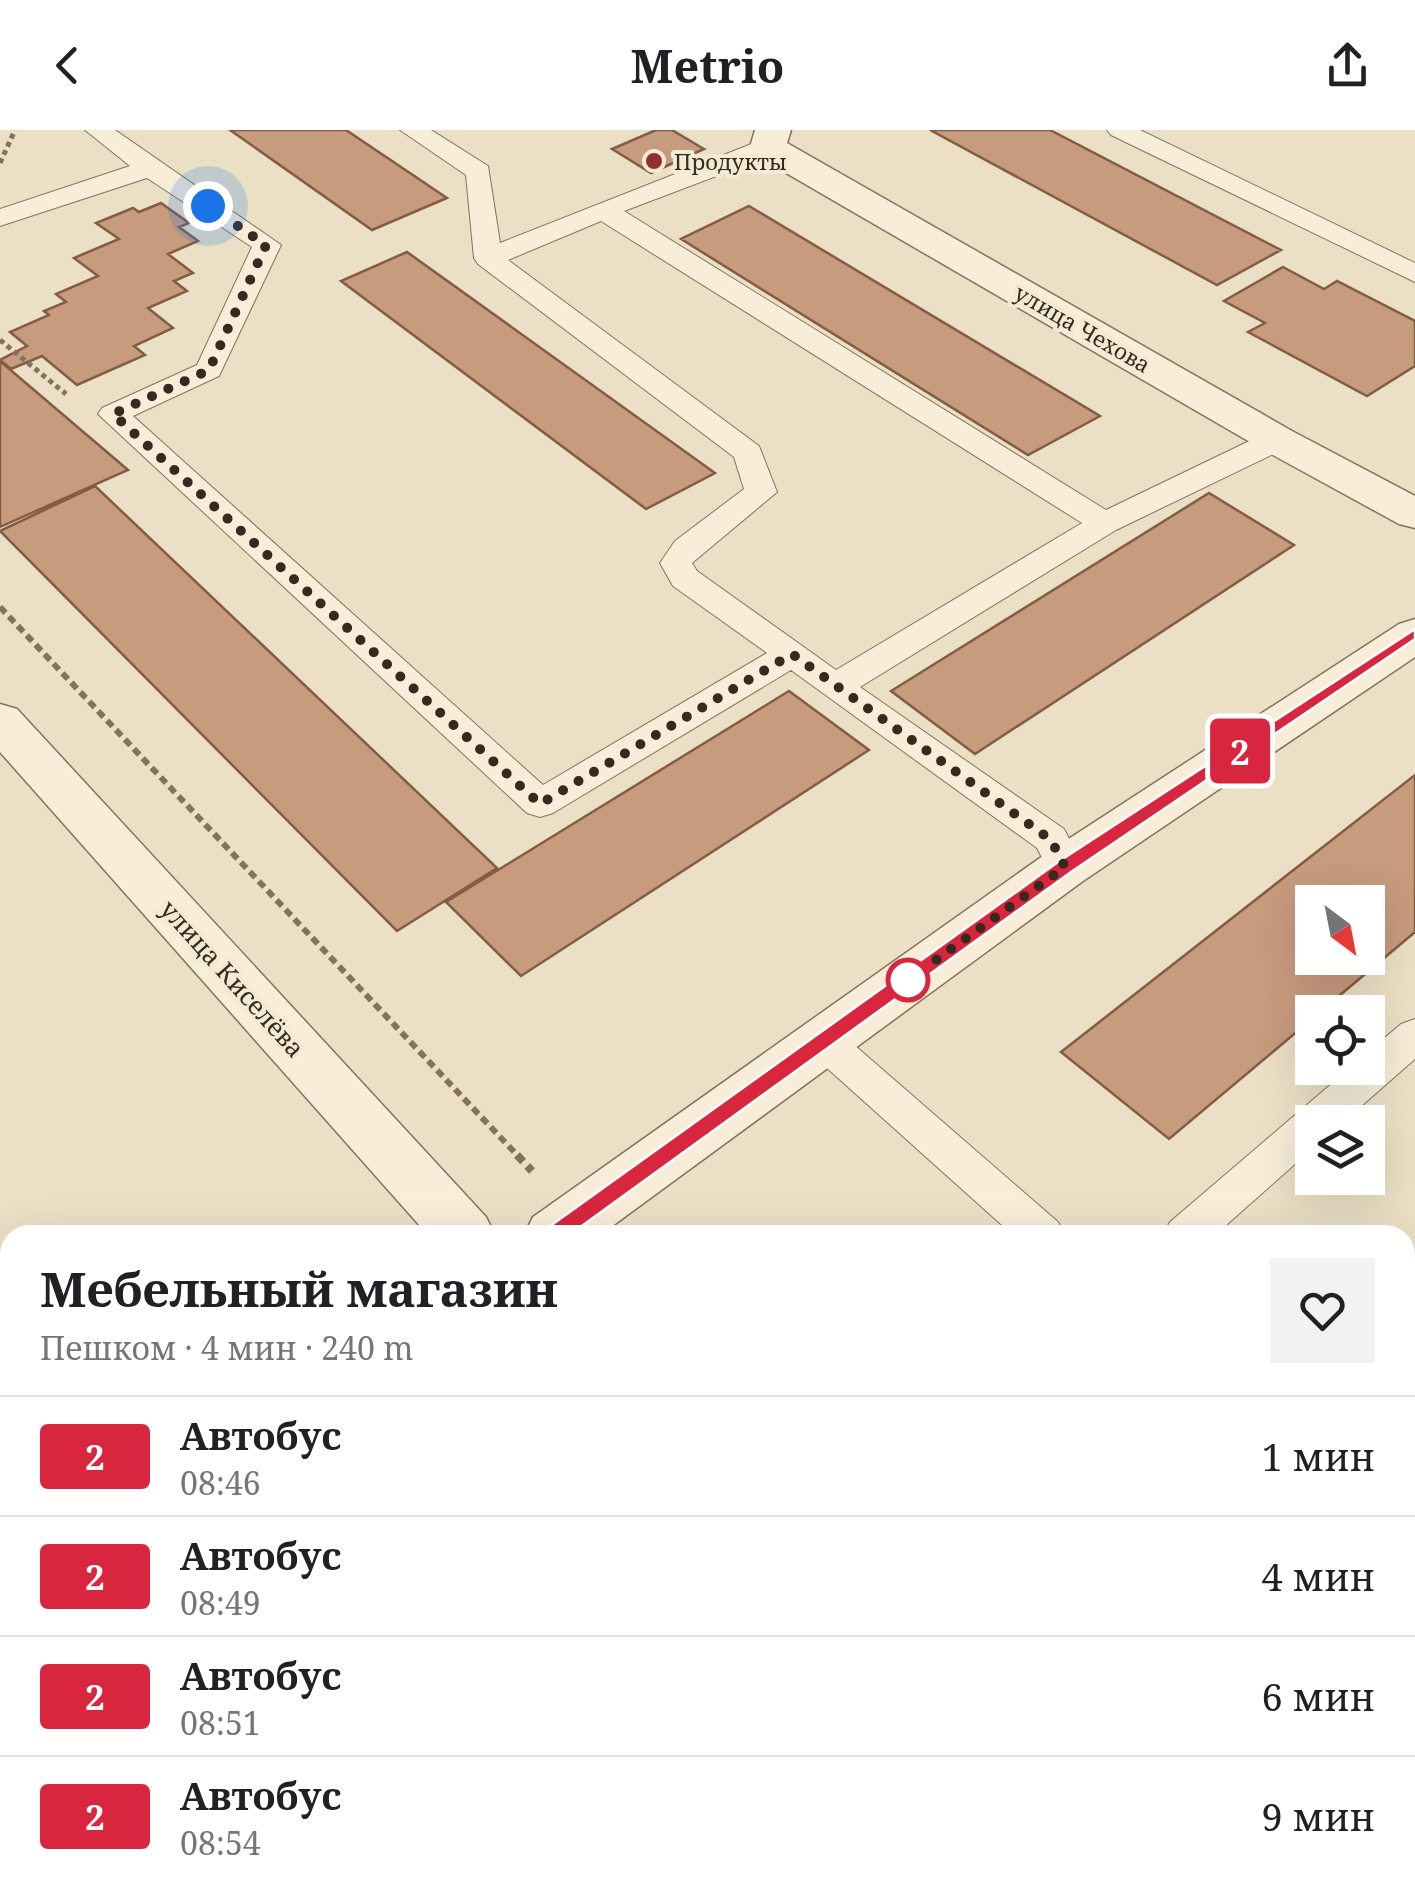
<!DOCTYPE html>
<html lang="ru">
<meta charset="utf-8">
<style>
body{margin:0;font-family:"Noto Serif",serif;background:#f2f2f2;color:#202124;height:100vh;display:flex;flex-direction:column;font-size:38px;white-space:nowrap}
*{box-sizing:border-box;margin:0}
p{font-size:32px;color:#757577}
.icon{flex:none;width:55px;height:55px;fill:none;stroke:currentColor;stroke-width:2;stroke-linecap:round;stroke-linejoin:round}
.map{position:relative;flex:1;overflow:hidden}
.panel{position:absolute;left:0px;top:1095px;width:1415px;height:670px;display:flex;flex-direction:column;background:#fff;border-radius:30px 30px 0 0;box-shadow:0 10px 40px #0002}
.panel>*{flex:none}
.badge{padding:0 20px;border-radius:8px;font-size:35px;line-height:65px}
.needle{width:65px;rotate:148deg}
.tools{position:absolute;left:1295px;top:755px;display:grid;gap:20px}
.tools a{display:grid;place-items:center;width:90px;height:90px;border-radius:0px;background:#fff;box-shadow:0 10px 40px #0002;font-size:50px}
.you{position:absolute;width:50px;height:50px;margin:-25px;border:8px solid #fff;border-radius:50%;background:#1a73e8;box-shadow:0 0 0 15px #1a73e833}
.map>.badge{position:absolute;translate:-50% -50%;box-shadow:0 0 0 5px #fff}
.round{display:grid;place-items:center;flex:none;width:105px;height:105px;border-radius:0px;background:#f2f2f2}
.summary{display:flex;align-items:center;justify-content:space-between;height:170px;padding:0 40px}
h1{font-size:48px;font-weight:700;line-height:75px}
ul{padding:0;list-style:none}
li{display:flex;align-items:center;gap:30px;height:120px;padding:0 40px;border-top:2px solid #e0e0e0}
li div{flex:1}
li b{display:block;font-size:38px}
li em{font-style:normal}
li .badge{min-width:110px;font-weight:700;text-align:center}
header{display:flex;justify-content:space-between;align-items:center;height:130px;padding:0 40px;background:#fff;font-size:45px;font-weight:700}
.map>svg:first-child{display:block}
</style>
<header><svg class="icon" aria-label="back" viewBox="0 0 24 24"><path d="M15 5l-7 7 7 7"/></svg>Metrio<svg class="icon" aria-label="share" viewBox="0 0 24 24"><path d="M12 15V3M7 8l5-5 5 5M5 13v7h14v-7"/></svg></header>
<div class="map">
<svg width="1415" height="1765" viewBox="0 0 1415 1765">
<rect width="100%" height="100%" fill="#ebe0c5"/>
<path fill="#c79b7d" stroke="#835c44" stroke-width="2.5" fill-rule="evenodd" d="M 230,0 L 346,0 L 447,68 L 372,100 Z
M 656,0 L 672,0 L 704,19 L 651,43 L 612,19 Z
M 930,0 L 1050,0 L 1281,120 L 1217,155 Z
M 161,73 L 189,93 L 179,97 L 198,111 L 168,124 L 193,143 L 174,151 L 187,161 L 148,178 L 173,198 L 134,216 L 145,225 L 77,255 L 42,226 L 11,239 L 0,230 L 27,216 L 10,202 L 49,185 L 44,181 L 66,172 L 56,164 L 98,146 L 74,128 L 119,109 L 96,93 L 133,78 L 139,82 Z
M 749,76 L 1100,286 L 1028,325 L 681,109 Z
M 407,122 L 715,343 L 646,379 L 341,151 Z
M 1283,137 L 1324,159 L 1337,151 L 1415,191 L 1415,236 L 1367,266 L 1248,202 L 1265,193 L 1224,171 Z
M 0,231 L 128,340 L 0,397 Z
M 95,356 L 497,738 L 397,801 L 0,401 Z
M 1209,363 L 1294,415 L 975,624 L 891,561 Z
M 789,561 L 869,620 L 521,846 L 446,772 Z
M 1415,645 L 1415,802 L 1320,882 L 1312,882 L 1312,889 L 1169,1009 L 1061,922 ZM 1312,772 L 1368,772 L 1368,828 L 1312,828 Z
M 1405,1565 L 1415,1575 L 1415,1765 L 1372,1765 L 1362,1755 L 1405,1755 Z
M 74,1755 L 377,1755 L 365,1765 L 61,1765 Z
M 535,1755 L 757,1755 L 765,1765 L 543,1765 Z"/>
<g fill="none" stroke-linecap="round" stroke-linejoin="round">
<g stroke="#85725c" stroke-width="2">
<path id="service" d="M 85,0 L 115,0 L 281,115 L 219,246 L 133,286 L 543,655 L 767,523 L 673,456 L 660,433 L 675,411 L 744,359 L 734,327 L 478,134 L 474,128 L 466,45 L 400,0 L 431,0 L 488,36 L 500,113 L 759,11 L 777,11 L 781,17 L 777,23 L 624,81 L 1106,380 L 1266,303 L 1288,303 L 1292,310 L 1288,317 L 1116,400 L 860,557 L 1064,699 L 1084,737 L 1078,747 L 1065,751 L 1052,747 L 1037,718 L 791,540 L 553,683 L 540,687 L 527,683 L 98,284 L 102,278 L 197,235 L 252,117 L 147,48 L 0,96 L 0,79 L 130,36 ZM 601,91 L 1082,393 L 836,540 L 697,441 L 692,433 L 777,362 L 759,316 L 508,130 Z
M 1107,0 L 1140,0 L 1415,133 L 1415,152 L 1111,5 Z
M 1415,889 L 1415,929 L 1343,992 L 1312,992 L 1312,1019 L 1215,1105 L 1163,1105 L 1170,1092 L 1350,938 L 1368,938 L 1368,922 L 1401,894 Z
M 823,895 L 837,900 L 1058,1092 L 1065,1105 L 1013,1105 L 809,922 L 803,911 L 809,900 Z
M 1405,1405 L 1415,1409 L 1415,1460 L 1405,1456 Z"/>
</g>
<g stroke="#85725c" stroke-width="3">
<path id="minor" d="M 755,0 L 791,0 L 787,13 L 1292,301 L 1415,366 L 1415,398 L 1399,394 L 1262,319 L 755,25 L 750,17 Z
M 0,574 L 17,579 L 486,1087 L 495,1105 L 428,1105 L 0,622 Z
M 1013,1755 L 1092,1755 L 1096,1765 L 1017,1765 Z"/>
</g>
<g stroke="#85725c" stroke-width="3">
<path id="tertiary" d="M 1415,489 L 1415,527 L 1083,751 L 600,1105 L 524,1105 L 533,1087 L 1047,723 L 1399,494 Z
M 10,1456 L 10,1527 L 0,1531 L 0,1460 Z"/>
</g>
<path stroke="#85725c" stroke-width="5" stroke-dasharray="5 4" stroke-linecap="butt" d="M 0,33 L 15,0
M 0,210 L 66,264"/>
<path stroke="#85725c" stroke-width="6" stroke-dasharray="8 5" stroke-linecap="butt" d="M 0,477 L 519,1027"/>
<path stroke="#85725c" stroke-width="8" stroke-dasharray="9 6" stroke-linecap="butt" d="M 517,1025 L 532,1041
M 0,1202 L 10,1196
M 1405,1227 L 1415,1229"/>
<use href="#service" fill="#f7edd8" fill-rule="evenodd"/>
<use href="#minor" fill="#f7edd8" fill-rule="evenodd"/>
<use href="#tertiary" fill="#f7edd8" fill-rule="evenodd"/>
</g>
<path fill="#d7263d" stroke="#fff" stroke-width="2.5" d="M 1415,499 L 1415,509 L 1071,742 L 561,1111 L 546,1111 L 543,1105 L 546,1099 L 1058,732 Z"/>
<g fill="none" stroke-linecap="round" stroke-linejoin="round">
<path stroke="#362a1f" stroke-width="10" stroke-dasharray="0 18" d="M 208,76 L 266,115 L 209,240 L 113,284 L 540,674 L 792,524 L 1051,710 L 1065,737 L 908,850"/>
</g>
<circle fill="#913032" stroke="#f3ead4" stroke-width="4" cx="654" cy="31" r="10"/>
<circle fill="#fff" stroke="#d7263d" stroke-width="5" cx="908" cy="850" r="20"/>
<g text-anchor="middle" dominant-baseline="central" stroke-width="8" stroke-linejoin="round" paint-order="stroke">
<g font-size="22" fill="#362a1f" stroke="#f3ead4" text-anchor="start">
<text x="674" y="31">Продукты</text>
</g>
<g font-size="22" fill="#362a1f" stroke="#f3ead4">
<text transform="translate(1083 198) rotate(30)">улица Чехова</text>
</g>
<g font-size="25" fill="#362a1f" stroke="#f3ead4">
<text transform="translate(233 848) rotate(48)">улица Киселёва</text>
</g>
</g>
</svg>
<div class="tools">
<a><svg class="needle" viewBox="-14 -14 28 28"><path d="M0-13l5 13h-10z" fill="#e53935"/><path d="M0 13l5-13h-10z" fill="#757577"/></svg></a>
<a><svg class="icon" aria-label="locate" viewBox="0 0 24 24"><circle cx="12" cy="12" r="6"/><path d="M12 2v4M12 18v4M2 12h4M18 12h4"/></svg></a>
<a><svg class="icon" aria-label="layers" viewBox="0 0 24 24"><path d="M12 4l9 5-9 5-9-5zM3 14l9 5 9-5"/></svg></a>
</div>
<div class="you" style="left:208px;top:76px"></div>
<b class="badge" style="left:1240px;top:621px;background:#d7263d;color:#fff">2</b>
<section class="panel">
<div class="summary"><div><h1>Мебельный магазин</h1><p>Пешком · 4 мин · 240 m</p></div><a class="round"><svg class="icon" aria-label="heart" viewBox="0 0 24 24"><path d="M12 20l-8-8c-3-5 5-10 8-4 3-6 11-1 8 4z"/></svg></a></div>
<ul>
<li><span class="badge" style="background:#d7263d;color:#fff">2</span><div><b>Автобус</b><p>08:46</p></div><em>1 мин</em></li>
<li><span class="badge" style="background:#d7263d;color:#fff">2</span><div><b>Автобус</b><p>08:49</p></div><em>4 мин</em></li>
<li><span class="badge" style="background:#d7263d;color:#fff">2</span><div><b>Автобус</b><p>08:51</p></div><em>6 мин</em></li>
<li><span class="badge" style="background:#d7263d;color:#fff">2</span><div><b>Автобус</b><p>08:54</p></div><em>9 мин</em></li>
</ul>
</section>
</div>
